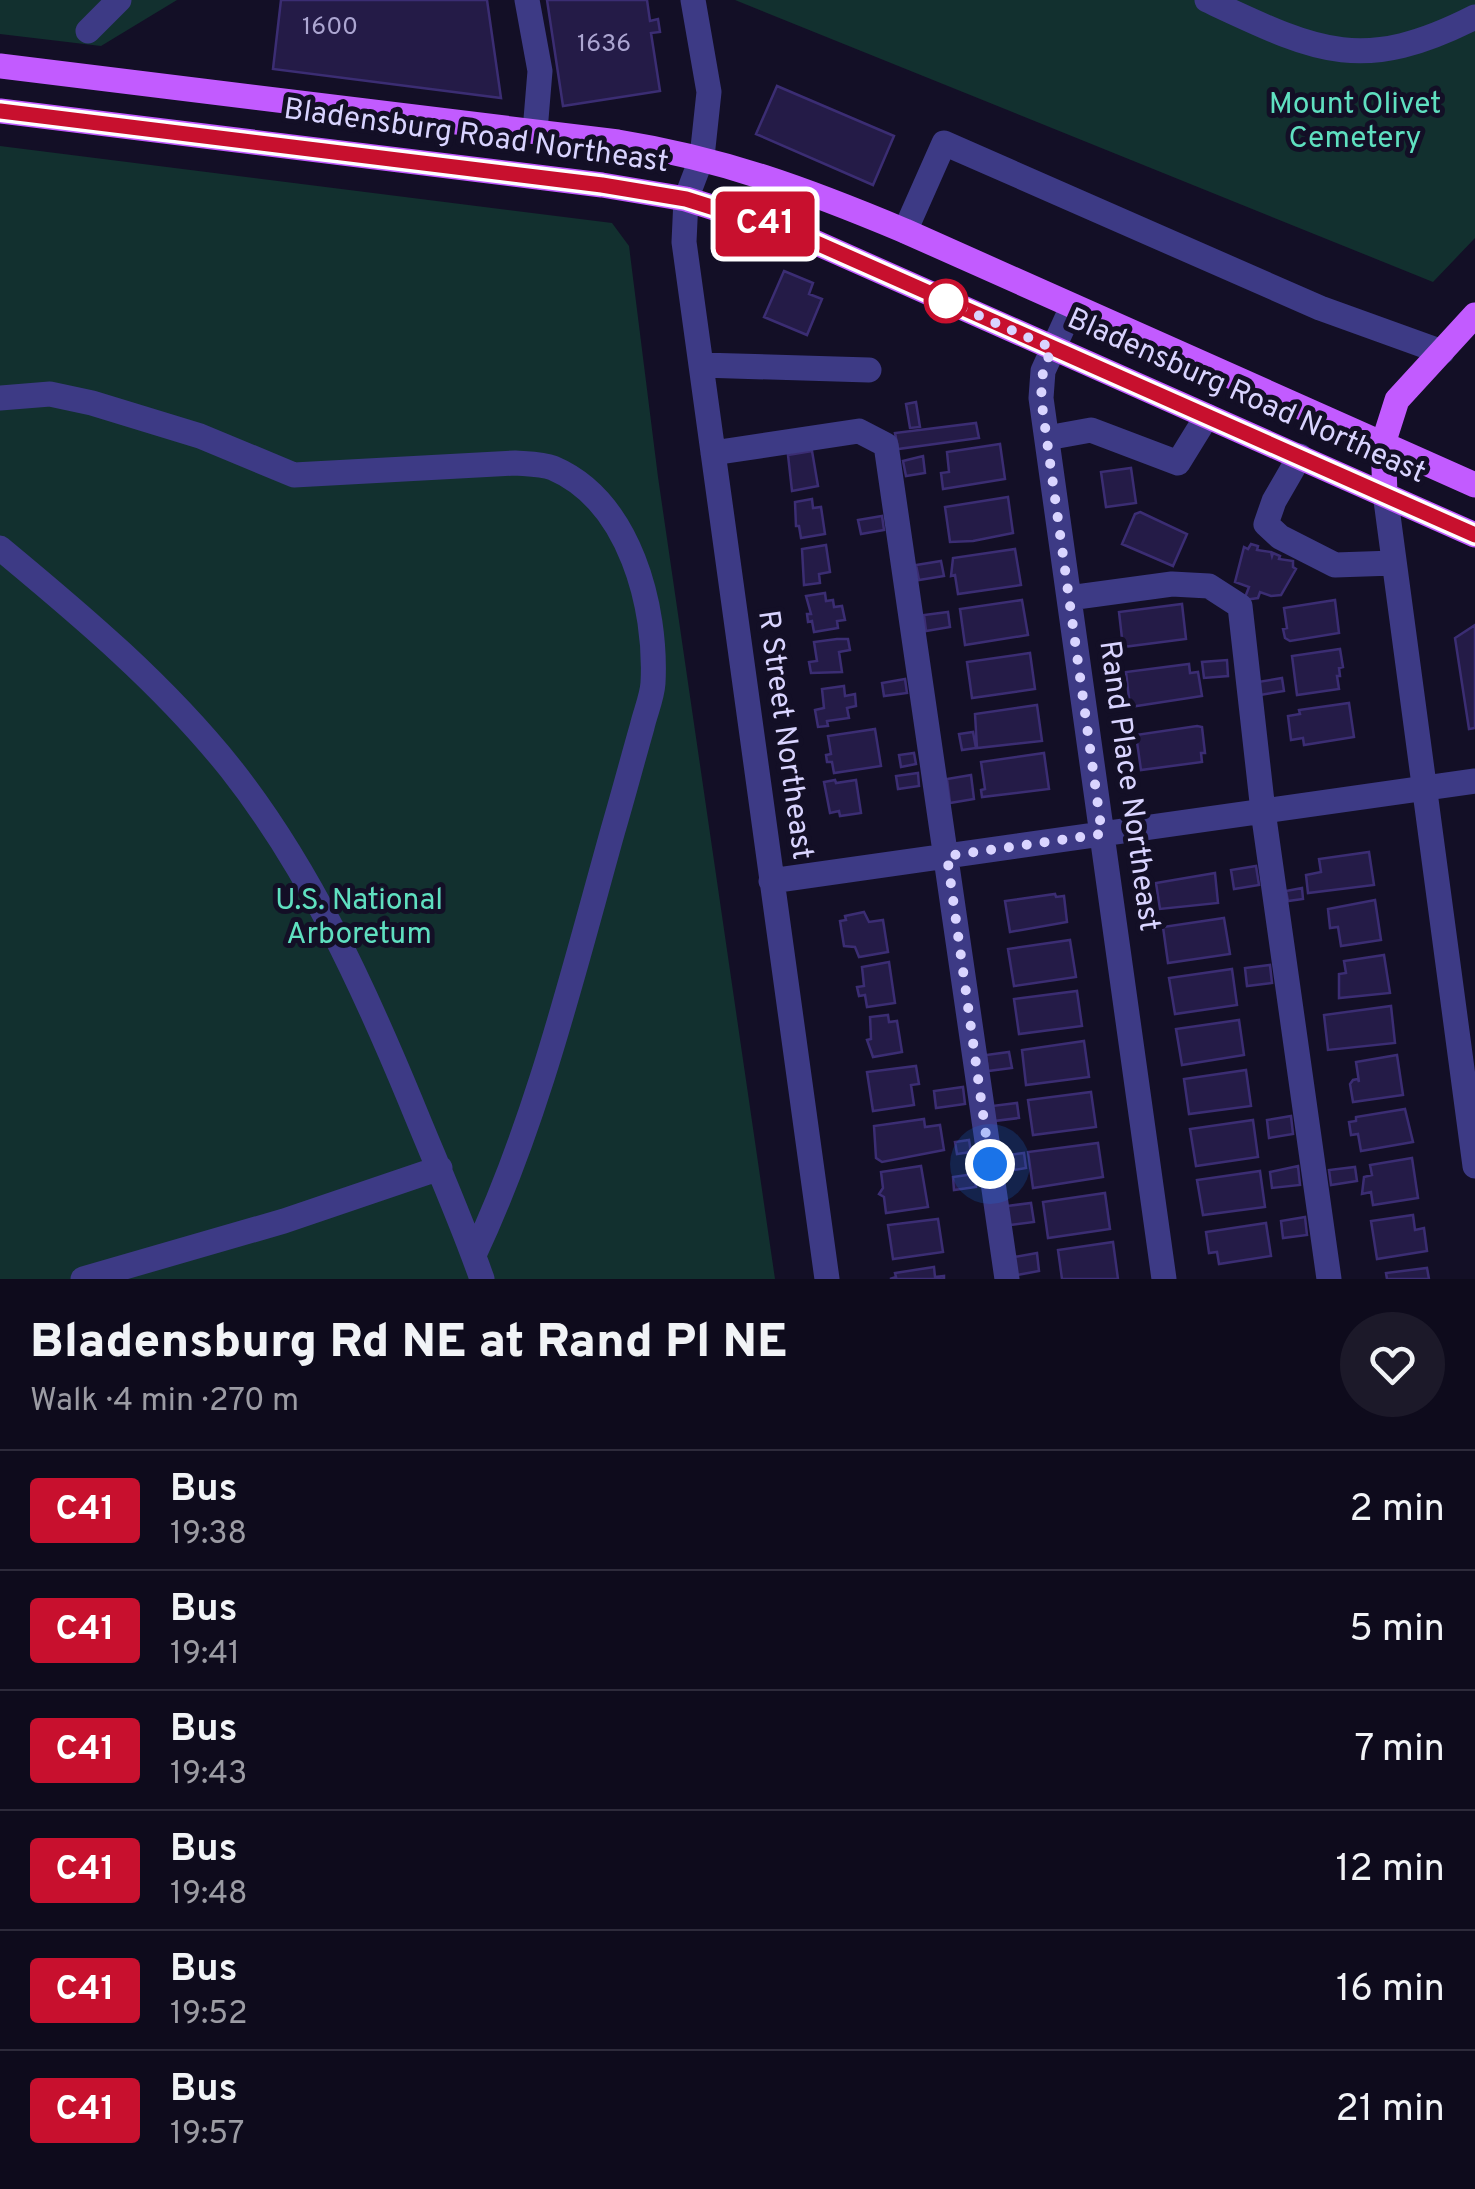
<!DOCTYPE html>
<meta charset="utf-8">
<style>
body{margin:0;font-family:Overpass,sans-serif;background:#1c1929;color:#f1f3f6;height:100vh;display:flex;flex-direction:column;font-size:38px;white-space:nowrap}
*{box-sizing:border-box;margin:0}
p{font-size:32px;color:#9b9ba3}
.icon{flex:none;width:55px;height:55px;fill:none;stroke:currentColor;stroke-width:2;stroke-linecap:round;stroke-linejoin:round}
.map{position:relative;height:1279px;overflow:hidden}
.panel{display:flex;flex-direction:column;background:#0e0b1c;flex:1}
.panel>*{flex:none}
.badge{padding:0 20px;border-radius:8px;font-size:35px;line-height:65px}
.you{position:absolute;width:50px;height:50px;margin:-25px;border:8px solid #fff;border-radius:50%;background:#1a73e8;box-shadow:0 0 0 15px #1a73e833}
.map>.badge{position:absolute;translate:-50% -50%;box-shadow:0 0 0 5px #fff}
.round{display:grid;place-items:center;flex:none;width:105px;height:105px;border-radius:52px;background:#1c1929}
.head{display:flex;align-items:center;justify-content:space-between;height:170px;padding:0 30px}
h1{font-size:48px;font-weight:800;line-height:75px}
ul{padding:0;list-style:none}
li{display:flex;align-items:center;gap:30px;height:120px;padding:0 30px;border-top:2px solid #2e2b3b}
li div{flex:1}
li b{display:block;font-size:38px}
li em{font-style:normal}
li .badge{min-width:110px;font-weight:700;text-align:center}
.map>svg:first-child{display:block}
</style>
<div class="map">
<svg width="1475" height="1279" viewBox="0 0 1475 1279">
<rect width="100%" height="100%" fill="#130f26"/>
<path fill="#12302f" d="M 0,0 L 177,0 L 101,46 L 0,34 Z
M 735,0 L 1475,0 L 1475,238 L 1433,282 Z
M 0,146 L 612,223 L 629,246 L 658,477 L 775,1279 L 0,1279 Z"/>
<path fill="#241b47" stroke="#3b2d73" stroke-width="2.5" d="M 281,0 L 487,0 L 501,98 L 273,69 Z
M 547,0 L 647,0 L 650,21 L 658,19 L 660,32 L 651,33 L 660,91 L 563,106 Z
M 777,86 L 894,136 L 873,185 L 756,134 Z
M 784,271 L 813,283 L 809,294 L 822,299 L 807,335 L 764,317 Z
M 916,402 L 920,427 L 910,428 L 906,404 Z
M 976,423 L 979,438 L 898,449 L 895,433 Z
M 1000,444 L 1005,479 L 943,489 L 941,473 L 949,472 L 947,452 Z
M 812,451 L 818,486 L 792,491 L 788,455 Z
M 923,456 L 925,473 L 906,476 L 903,461 Z
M 1131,468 L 1136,503 L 1106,507 L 1101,472 Z
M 1008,497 L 1013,533 L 973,541 L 950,542 L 945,507 Z
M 812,499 L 813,508 L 821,507 L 825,534 L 801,538 L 799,526 L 796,526 L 795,502 Z
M 1140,512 L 1187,534 L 1173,566 L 1122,544 L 1135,514 Z
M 882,516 L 884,530 L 861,534 L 858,520 Z
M 1251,544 L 1258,546 L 1257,550 L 1271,552 L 1272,556 L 1273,553 L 1280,556 L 1279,559 L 1293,561 L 1293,567 L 1296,569 L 1281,595 L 1271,596 L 1260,592 L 1258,598 L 1244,600 L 1249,587 L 1235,582 L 1244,547 L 1248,549 Z
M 826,545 L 830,572 L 819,574 L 820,583 L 804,585 L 802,549 Z
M 1015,549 L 1021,585 L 958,594 L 955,575 L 951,576 L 953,558 Z
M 941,561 L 944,576 L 919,580 L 916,565 Z
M 825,593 L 826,601 L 833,600 L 834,607 L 842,606 L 845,620 L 837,621 L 838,628 L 814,632 L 812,621 L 808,622 L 807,614 L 811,614 L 806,596 Z
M 1022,600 L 1028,635 L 965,645 L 960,609 Z
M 1335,600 L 1339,633 L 1290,641 L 1285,638 L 1283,629 L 1287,628 L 1284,608 Z
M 1182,604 L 1186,639 L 1123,647 L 1119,612 Z
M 948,612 L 950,627 L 926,631 L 924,615 Z
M 1475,625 L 1475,728 L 1469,729 L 1455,638 Z
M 837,639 L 848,639 L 850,650 L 839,652 L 842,672 L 811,673 L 809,662 L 817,661 L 814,642 Z
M 1340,649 L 1343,667 L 1339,668 L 1340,676 L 1337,676 L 1339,689 L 1297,695 L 1292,656 Z
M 1030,653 L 1035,689 L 972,698 L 967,662 Z
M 1227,660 L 1228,676 L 1204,678 L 1202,662 Z
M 1189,664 L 1190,673 L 1198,672 L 1202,696 L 1130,707 L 1126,672 Z
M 1282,678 L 1284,691 L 1260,695 L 1258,682 Z
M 905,679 L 907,693 L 884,696 L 882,683 Z
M 844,686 L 845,696 L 855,694 L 856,706 L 847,708 L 849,718 L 827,721 L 828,726 L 818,727 L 815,710 L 824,708 L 822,689 Z
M 1349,703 L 1354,737 L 1304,745 L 1303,738 L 1291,740 L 1288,716 L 1300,714 L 1299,710 Z
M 1037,705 L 1042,741 L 977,748 L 975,714 Z
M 1197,726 L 1202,727 L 1205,753 L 1201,753 L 1202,762 L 1141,770 L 1136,735 Z
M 875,729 L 881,766 L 834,773 L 832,762 L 827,762 L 826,755 L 831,754 L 828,736 Z
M 973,732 L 976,748 L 962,750 L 959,734 Z
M 914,753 L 916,764 L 901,767 L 899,755 Z
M 1044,753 L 1049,789 L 982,797 L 981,790 L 985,789 L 981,762 Z
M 918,773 L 919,786 L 898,789 L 896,776 Z
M 971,775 L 974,799 L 950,803 L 947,779 Z
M 835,780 L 836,783 L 856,780 L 861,813 L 840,816 L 839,811 L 830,813 L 824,782 Z
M 1369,852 L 1374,885 L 1308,893 L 1306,875 L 1321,872 L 1319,859 Z
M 1256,866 L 1259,885 L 1234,889 L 1231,870 Z
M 1215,873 L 1218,903 L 1160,909 L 1156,883 Z
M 1302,888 L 1303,899 L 1288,901 L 1286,891 Z
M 1055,894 L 1056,897 L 1064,896 L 1067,922 L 1010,932 L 1005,901 Z
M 1375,900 L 1381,940 L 1341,946 L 1338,927 L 1330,928 L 1328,909 Z
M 864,912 L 869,922 L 883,920 L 888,952 L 859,957 L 855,947 L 844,946 L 840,921 L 846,920 L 845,916 Z
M 1224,918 L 1230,954 L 1168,963 L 1163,927 Z
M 1070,940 L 1076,977 L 1014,986 L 1008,949 Z
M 1384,955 L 1390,993 L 1339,998 L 1339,974 L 1346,973 L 1344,961 Z
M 889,962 L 895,1003 L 867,1007 L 865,995 L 859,996 L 857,987 L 864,986 L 862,967 Z
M 1270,965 L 1272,983 L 1247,986 L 1245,968 Z
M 1232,969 L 1237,1005 L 1175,1014 L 1169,978 Z
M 1077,991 L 1082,1026 L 1019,1034 L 1014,999 Z
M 1391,1006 L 1395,1043 L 1328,1050 L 1324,1015 Z
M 888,1015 L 889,1022 L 897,1021 L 902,1052 L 873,1057 L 867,1040 L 871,1039 L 870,1017 Z
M 1239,1020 L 1244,1055 L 1182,1065 L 1176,1029 Z
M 1084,1041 L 1089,1077 L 1026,1085 L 1022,1050 Z
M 1009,1052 L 1012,1068 L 988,1071 L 986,1055 Z
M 1397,1055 L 1403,1095 L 1353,1102 L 1350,1084 L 1353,1080 L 1358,1079 L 1359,1082 L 1356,1062 Z
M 916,1066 L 919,1084 L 911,1085 L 914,1105 L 873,1111 L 867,1072 Z
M 1246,1070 L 1251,1106 L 1189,1114 L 1184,1079 Z
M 963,1087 L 965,1104 L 936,1108 L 934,1091 Z
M 1091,1092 L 1096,1127 L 1033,1135 L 1028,1100 Z
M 1017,1103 L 1019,1118 L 994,1121 L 992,1106 Z
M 1405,1109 L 1413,1142 L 1361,1151 L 1358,1134 L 1351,1135 L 1349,1122 L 1356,1121 L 1356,1117 Z
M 1291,1116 L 1293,1134 L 1269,1138 L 1267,1120 Z
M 924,1119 L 925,1127 L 940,1125 L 944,1150 L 882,1162 L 876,1158 L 874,1126 Z
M 1253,1120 L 1258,1157 L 1196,1166 L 1190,1129 Z
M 969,1140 L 971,1152 L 957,1154 L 955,1142 Z
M 1098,1143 L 1103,1177 L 1033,1188 L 1028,1152 Z
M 1024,1153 L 1026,1168 L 1002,1172 L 1000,1156 Z
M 1412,1158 L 1418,1198 L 1373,1205 L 1371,1192 L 1362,1194 L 1364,1177 L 1372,1175 L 1370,1165 Z
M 921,1166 L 928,1207 L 886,1213 L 884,1197 L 879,1194 L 883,1188 L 881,1172 Z
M 1298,1166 L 1300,1185 L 1272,1188 L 1270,1172 Z
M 1355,1167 L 1357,1181 L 1331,1185 L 1329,1170 Z
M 1260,1171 L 1265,1207 L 1203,1215 L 1197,1180 Z
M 974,1174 L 976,1187 L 954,1190 L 953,1177 Z
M 1105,1193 L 1110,1229 L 1048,1238 L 1043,1202 Z
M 1031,1203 L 1034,1222 L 1010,1225 L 1007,1206 Z
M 1413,1215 L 1415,1230 L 1424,1228 L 1427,1251 L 1377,1259 L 1371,1221 Z
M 1305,1217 L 1307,1235 L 1283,1238 L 1281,1221 Z
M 938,1219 L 943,1252 L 893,1259 L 888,1225 Z
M 1266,1223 L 1271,1256 L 1219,1264 L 1217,1252 L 1209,1253 L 1206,1232 Z
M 1113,1242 L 1118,1279 L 1062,1279 L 1058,1250 Z
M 1037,1253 L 1039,1271 L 1017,1275 L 1014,1257 Z
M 934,1267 L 935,1277 L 944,1276 L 944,1279 L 890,1279 L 896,1277 L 895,1273 Z
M 1427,1268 L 1429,1279 L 1387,1279 L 1386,1273 Z"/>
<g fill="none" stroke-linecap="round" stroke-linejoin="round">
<path stroke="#3d3a85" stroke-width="25" d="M 527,0 L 540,71 L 535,131
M 693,0 L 709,92 L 702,157 L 686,199 L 684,242 L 827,1279
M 1207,0 C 1316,51 1361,75 1475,17
M 88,31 L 119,0
M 905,231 L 944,143 L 1320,308 L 1442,352
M 1072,307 L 1043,371 L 1041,398 L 1164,1279
M 701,365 L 869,370
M 0,398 L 50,394 L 92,403 L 200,436 L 294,475 L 515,463 C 527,464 542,464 553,468 C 630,501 657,607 653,683 C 652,698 645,713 642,727 C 632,762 623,796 613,830 C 573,973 537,1121 474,1255
M 1047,438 L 1091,430 L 1178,463 L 1207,416
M 713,453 L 859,431 L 886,445 L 1007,1279
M 1300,456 L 1274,501 L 1266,524 L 1280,537 L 1335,565 L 1394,563
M 1385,493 L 1475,1166
M 0,548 C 82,616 164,685 231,769 C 309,868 363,986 411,1102 C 435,1161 461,1219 482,1279
M 1069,598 L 1172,584 L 1209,586 L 1240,606 L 1263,811 L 1329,1279
M 771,881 L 1475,781
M 83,1279 L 284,1221 L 440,1168"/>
<path stroke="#c25bff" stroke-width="25" d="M 0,66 L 618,142 C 724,159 807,190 905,231 L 1475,485
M 0,111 L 602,185 L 686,199 L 794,233 L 1475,535
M 1385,493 L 1383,444 L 1397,400 L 1475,315"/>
</g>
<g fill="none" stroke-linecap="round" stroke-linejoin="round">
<g stroke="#fff" stroke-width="22">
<path id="line" d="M 0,111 L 602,185 L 686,199 L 794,233 L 1475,535"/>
</g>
<use href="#line" stroke="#c8102e" stroke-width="15"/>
<path stroke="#d9d4ff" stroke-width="10" stroke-dasharray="0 18" d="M 946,301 L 1052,348 L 1043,371 L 1041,398 L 1102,834 L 947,856 L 990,1164"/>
</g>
<circle fill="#fff" stroke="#c8102e" stroke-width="5" cx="946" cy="301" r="20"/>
<g text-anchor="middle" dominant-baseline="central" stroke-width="10" stroke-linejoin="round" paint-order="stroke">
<g font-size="25" fill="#aca6d1">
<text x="330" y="28">1600</text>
<text x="604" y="45">1636</text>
</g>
<g font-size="30" fill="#5fe0c0" stroke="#130f26">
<text x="1355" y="105">Mount Olivet<tspan x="1355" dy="34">Cemetery</tspan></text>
<text x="359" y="901">U.S. National<tspan x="359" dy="34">Arboretum</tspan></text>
</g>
<g font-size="30" fill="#d9d4ff" stroke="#130f26">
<text transform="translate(476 137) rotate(8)">Bladensburg Road Northeast</text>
<text transform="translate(1246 397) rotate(24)">Bladensburg Road Northeast</text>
<text transform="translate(784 735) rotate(82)">R Street Northeast</text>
<text transform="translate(1128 786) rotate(82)">Rand Place Northeast</text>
</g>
</g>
</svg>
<div class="you" style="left:990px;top:1164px"></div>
<b class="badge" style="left:765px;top:224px;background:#c8102e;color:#fff">C41</b>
</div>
<section class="panel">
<div class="head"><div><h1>Bladensburg Rd NE at Rand Pl NE</h1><p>Walk · 4 min · 270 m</p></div><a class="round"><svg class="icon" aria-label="heart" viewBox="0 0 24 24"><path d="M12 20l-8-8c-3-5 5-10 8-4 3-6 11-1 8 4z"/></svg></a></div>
<ul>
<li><span class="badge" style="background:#c8102e;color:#fff">C41</span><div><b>Bus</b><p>19:38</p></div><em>2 min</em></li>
<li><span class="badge" style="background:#c8102e;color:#fff">C41</span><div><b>Bus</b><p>19:41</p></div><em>5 min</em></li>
<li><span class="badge" style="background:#c8102e;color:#fff">C41</span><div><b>Bus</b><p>19:43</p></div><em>7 min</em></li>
<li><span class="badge" style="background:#c8102e;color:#fff">C41</span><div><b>Bus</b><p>19:48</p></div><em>12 min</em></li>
<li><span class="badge" style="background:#c8102e;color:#fff">C41</span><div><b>Bus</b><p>19:52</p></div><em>16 min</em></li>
<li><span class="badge" style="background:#c8102e;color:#fff">C41</span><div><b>Bus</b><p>19:57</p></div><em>21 min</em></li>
</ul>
</section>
